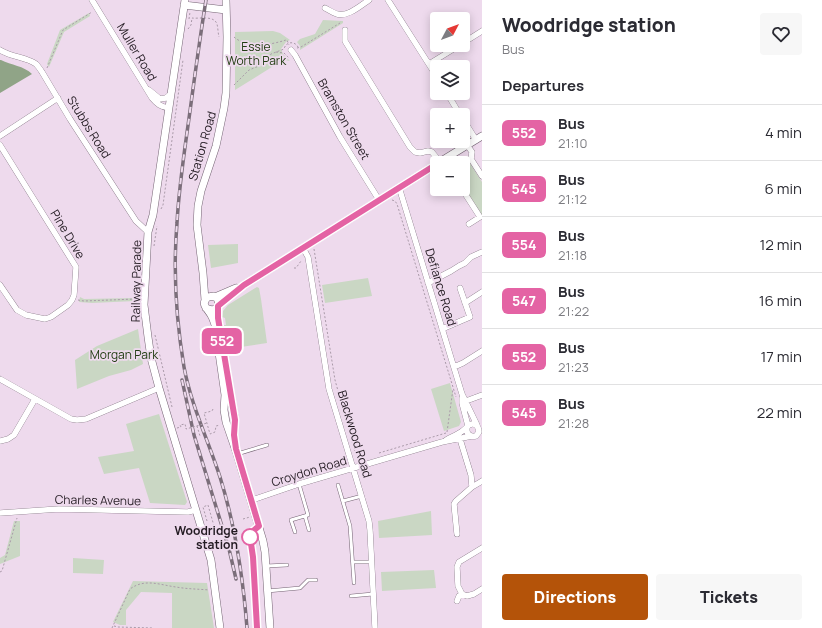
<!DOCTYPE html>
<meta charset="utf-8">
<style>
body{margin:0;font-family:Manrope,sans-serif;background:#f7f7f7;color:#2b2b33;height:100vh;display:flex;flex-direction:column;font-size:15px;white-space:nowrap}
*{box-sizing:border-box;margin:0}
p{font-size:13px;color:#7c7c81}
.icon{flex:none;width:22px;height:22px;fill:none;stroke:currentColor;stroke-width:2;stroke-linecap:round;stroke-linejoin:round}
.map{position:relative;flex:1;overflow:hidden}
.drawer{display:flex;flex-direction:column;background:#fff;width:340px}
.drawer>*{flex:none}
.badge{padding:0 8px;border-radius:6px;font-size:14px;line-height:26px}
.needle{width:26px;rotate:49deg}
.buttons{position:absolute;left:430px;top:12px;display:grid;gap:8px}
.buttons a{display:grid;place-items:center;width:40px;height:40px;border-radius:4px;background:#fff;box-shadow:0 2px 10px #0003;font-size:20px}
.map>.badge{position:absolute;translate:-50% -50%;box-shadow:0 0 0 2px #fff}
h2{padding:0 20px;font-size:15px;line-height:36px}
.round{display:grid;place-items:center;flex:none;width:42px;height:42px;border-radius:4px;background:#f7f7f7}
.summary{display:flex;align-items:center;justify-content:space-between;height:68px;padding:0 20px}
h1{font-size:19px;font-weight:800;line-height:30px}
.primary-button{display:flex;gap:8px;margin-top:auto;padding:8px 20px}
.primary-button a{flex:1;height:46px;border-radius:4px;background:#b45309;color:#fff;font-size:16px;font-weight:800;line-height:46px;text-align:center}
.primary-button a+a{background:#f7f7f7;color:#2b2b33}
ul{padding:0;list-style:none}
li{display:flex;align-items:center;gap:12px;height:56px;padding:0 20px;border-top:1px solid #e1e1e2}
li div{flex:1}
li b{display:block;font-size:15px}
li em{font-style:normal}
li .badge{min-width:44px;font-weight:700;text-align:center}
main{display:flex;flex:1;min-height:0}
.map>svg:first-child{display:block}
</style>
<main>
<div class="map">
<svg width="482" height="628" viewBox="0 0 482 628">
<rect width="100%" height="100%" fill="#eedaed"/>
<path fill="#cad7c4" d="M 89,13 L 90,16 L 64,32 L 49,67 L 47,64 L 60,30 Z
M 323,20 L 343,21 L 343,23 L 300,50 L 300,46 L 297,42 L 300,39 L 315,34 Z
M 273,31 L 280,33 L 290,40 L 286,42 L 281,49 L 283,54 L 290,61 L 283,60 L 235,90 L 235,32 Z
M 466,157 L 482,182 L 482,216 L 463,185 L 463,163 L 456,163 Z
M 238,244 L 238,263 L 211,268 L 208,245 Z
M 368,278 L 372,296 L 325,303 L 322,285 Z
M 257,287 L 259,288 L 261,299 L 267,343 L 234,348 L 232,339 L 227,340 L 225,335 L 224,325 L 226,325 L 225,318 L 222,317 L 223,311 L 228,305 Z
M 80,297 L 84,299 L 135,298 L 135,301 L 92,303 L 79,302 Z
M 138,329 L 143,364 L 131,370 L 109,376 L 77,389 L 75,360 L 97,346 Z
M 450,383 L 461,422 L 459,426 L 444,431 L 431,389 Z
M 159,414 L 187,502 L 185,505 L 150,503 L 139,468 L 104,474 L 98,457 L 134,451 L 126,424 Z
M 431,511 L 432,535 L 379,538 L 378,521 Z
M 14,521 L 20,521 L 20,556 L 0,564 L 0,558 L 5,555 Z
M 73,558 L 104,560 L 103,574 L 73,573 Z
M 434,570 L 436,588 L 382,591 L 381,572 Z
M 133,581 L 207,583 L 214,628 L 172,628 L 172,593 L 141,592 L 126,610 L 126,625 L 120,625 L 113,622 Z"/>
<path fill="#90a487" d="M 0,60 L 1,60 C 11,65 24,66 32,74 L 0,93 Z"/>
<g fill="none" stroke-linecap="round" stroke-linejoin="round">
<g stroke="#746373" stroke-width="4">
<path id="service" d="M 237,454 L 267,445
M 338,485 L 350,526 L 354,583
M 343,501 L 362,496
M 305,516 L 309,530
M 295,532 L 291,520 L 308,515 L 299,484
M 353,562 L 372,562
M 266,566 L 287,565
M 267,591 L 300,588 L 308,580 L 316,580
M 351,596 L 373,594
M 257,628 L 253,557 L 250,537 L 252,532 L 258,528"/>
</g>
<g stroke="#746373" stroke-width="6">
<path id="minor" d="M 92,0 L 152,98 C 157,104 161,107 169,108
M 388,0 L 437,77
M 325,8 C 329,10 333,13 337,14 C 348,17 360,6 369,0
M 345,30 L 345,41 L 410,147 L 415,152 L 420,153 L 428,151 L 432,152 L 440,162
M 463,43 L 482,31
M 0,50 C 11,57 26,57 36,64 C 38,66 40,69 42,72 L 70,119 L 136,221 L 148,232
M 291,50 L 295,55 L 340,137 L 379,200
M 429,64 L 460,45
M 149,90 L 160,99 L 166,98 L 171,94
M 447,93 L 460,115
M 463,119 L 476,140
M 0,136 L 58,98
M 0,145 L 76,267 L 74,295 L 72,300 L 68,305 L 51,317 L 45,319 L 26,315 L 17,310 L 0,285
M 467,145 L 472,152 L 471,159 L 482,176
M 399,187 L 462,394 L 477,425
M 462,189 L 480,217 L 469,224
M 303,248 L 308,257 L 329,389 L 369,521 L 370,530 L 375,628
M 428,283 L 451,271 L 459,266 L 465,263 L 471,257 L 482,252
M 465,303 L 482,292
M 442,329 L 470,317 L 460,288
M 454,367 L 463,363 L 482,351
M 0,379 L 71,419 L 77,420 L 86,419 L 159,388
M 462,398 L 462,403 L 468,426
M 466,401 L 482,395
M 446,440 C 451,437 457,435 461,432 C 464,430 466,428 468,426 C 474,421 479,426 479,432 L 476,436 C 470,437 466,434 467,428
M 0,441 L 8,439 L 14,435 L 35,399
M 472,487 L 482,481
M 252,500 L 299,484 L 442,442 L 472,436
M 0,513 L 59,509 L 188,512 L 196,510
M 457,534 L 454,504 L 456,501 L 472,487 L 471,475 L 460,439
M 482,548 L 459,562 L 457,567 L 458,586 L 462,594 L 467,596 L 474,594 L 482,589
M 457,601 L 459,596 L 462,594"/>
</g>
<g stroke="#746373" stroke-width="8">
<path id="tertiary" d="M 185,0 L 156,195 L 153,215 L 148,232 L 144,305 L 148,337 L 151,358 L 159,388 L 211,560 L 220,628
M 184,5 L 226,10
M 438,163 L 482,136
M 215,297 L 236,288
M 205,300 L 203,273 L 197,225 L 198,206 L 201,191 L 216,146 L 224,108 L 226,93 L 227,37 L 226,0
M 218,306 L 244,285 L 437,164
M 206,308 L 212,310 L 216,309 L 219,304 L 217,298 L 214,296 L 208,297 C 200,304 207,308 211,315 C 213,318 214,322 215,325 L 225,395 L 224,410 L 226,422 L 237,454 L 263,541 L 265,552 L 270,628
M 229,388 L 235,419 L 234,431 L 234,439"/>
</g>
<path stroke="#aa9aa9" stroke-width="1" stroke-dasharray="2 2" stroke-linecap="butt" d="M 189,19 L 190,12
M 188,29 L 191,25 L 192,18 C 199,19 214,15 217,24 C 218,28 218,33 219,37
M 234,37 C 248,49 270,45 286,40 L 287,40 L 289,45
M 297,48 L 301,47 L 340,23 L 341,21
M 276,52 L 284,53 L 289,58
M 47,68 L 63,30 L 92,12
M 234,85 L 249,70 L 259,66 L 263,63 L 271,54 L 284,49 C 286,41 295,41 298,47
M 392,200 L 395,201 L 397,204 L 456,397
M 161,209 L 163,205 L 183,60
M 154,246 L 157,226
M 314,249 L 335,380 L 355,452
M 294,268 L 296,268 L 301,261
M 78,300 L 84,301 L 136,299
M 155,335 L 172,407
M 213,409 L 212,411 L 204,413 L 210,434 L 215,432 L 216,426 L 220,425
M 197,426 L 200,436
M 177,428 L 181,427 L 180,425 L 185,424 L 186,428
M 447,432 L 453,389
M 379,453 L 446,433
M 243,519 L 250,517
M 207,521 L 203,507 L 208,505 L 214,526
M 0,572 L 2,571 L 17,518
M 114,626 L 118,627 L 153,628
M 112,628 L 130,589 C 145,578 160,585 176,587 C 187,589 198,589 209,590"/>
<use href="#service" stroke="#fff" stroke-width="3"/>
<use href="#minor" stroke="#fff" stroke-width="5.5"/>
<use href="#tertiary" stroke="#fff" stroke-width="7"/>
<g stroke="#7b6e7a" stroke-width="3.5">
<path id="rail" d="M 206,0 C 200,37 195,74 190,111 C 185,148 179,185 177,223 C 173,271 176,319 184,367 C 191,405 208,440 220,477 C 235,525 243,577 247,628
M 182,380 L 194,435 L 229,549 L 236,579"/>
</g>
<use href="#rail" stroke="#eedaed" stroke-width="2" stroke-dasharray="6" stroke-linecap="butt"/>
<path stroke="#aa9aa9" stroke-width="1" stroke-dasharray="2 2" stroke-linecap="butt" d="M 186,428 L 186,429 L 207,423"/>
</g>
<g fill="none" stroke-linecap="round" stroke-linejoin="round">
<g stroke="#fff" stroke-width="9">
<path id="line" d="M 257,628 L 253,557 L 250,537 L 252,532 L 259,526 L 236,449 L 234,435 L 235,420 L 218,318 L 218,306 L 244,285 L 437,164"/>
</g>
<use href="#line" stroke="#e463a4" stroke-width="6"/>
</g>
<circle fill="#fff" stroke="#e463a4" stroke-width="2" cx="250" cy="537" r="8"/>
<g text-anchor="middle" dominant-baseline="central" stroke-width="3.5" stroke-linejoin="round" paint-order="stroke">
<g font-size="12" fill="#223e13" stroke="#eedaed">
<text x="256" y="46">Essie<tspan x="256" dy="14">Worth Park</tspan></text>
<text x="124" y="354">Morgan Park</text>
</g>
<g font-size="12" fill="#231b22" stroke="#eedaed">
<text transform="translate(137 52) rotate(59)">Muller Road</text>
<text transform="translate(344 119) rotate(60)">Bramston Street</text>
<text transform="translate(89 127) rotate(58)">Stubbs Road</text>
<text transform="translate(202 146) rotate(-74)">Station Road</text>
<text transform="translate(68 234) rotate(59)">Pine Drive</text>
<text transform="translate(136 281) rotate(-89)">Railway Parade</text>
<text transform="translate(441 287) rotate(73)">Defiance Road</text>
<text transform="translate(355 434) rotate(73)">Blackwood Road</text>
<text transform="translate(309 471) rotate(-17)">Croydon Road</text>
<text transform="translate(98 500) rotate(1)">Charles Avenue</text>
</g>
<g font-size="12" font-weight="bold" fill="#231b22" stroke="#eedaed" text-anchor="end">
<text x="238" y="530">Woodridge<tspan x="238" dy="14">station</tspan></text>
</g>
</g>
</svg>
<div class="buttons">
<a><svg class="needle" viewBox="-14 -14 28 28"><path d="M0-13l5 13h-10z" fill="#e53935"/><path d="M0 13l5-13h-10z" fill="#7c7c81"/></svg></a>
<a><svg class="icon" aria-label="layers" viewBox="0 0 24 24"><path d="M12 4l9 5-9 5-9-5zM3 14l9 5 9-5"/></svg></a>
<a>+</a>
<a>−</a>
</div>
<b class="badge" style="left:222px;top:341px;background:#e463a4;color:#fff">552</b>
</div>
<section class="drawer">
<div class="summary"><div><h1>Woodridge station</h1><p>Bus</p></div><a class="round"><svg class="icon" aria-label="heart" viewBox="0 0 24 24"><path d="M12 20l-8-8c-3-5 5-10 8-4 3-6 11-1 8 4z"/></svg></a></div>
<h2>Departures</h2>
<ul>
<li><span class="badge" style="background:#e463a4;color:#fff">552</span><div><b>Bus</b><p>21:10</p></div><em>4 min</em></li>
<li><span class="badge" style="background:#e463a4;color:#fff">545</span><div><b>Bus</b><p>21:12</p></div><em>6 min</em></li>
<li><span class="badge" style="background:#e463a4;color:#fff">554</span><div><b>Bus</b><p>21:18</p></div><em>12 min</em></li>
<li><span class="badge" style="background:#e463a4;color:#fff">547</span><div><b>Bus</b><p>21:22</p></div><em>16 min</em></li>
<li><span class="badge" style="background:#e463a4;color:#fff">552</span><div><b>Bus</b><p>21:23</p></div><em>17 min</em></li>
<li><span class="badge" style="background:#e463a4;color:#fff">545</span><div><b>Bus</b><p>21:28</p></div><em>22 min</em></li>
</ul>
<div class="primary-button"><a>Directions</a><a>Tickets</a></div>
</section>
</main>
